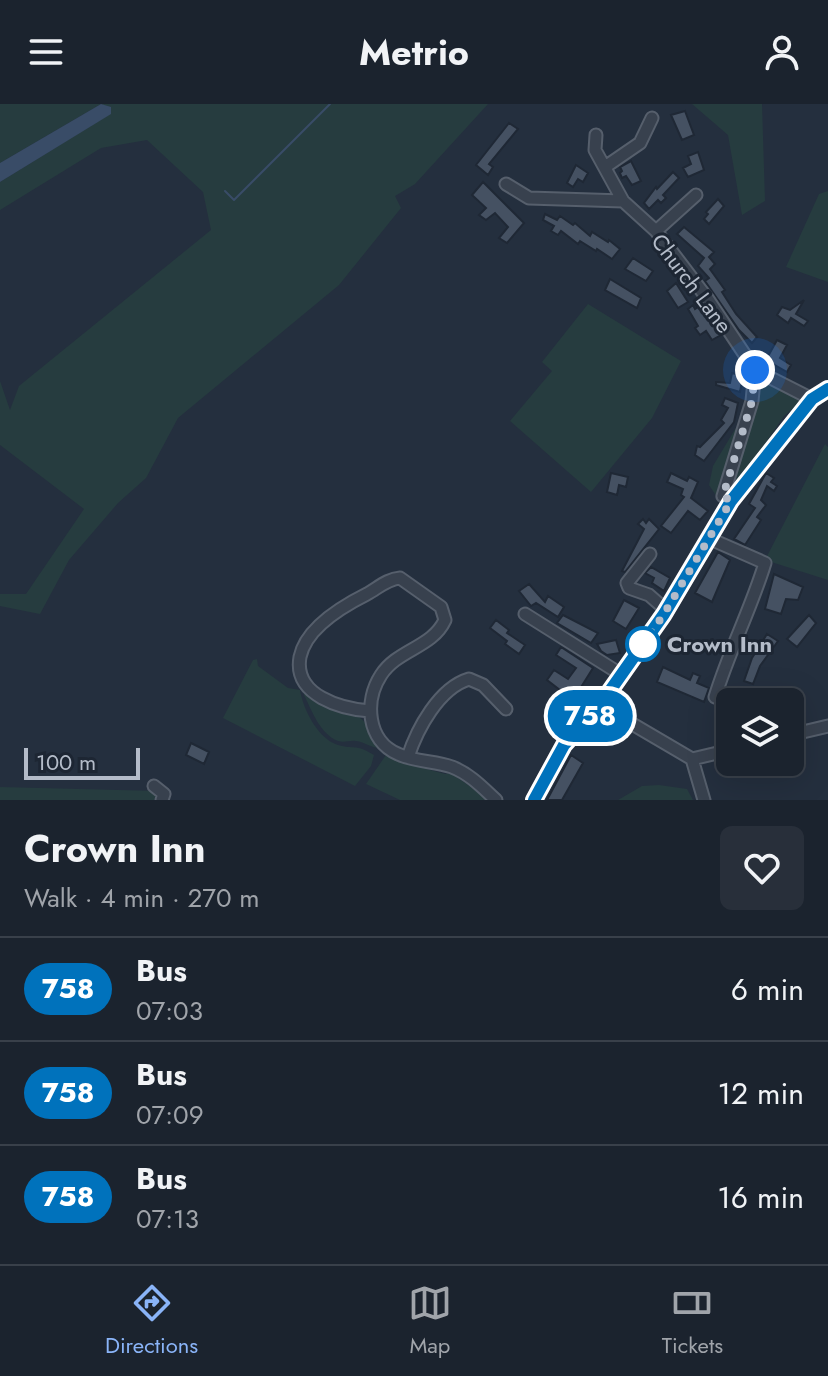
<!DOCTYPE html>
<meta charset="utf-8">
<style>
body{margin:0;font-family:Jost,sans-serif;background:#282f3a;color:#f1f3f6;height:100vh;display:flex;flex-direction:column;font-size:30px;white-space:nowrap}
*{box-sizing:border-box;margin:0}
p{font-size:26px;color:#a0a4aa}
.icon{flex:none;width:44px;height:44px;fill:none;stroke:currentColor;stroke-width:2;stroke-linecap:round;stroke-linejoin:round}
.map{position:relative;height:696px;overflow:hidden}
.panel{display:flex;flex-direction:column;background:#1b232e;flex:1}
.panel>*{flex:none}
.badge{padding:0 16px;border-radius:26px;font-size:28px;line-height:52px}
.tools{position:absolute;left:716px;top:584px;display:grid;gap:16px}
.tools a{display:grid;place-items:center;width:88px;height:88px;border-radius:12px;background:#1b232e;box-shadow:0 8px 32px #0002,0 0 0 2px #39404a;font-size:40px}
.scale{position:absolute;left:24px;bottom:20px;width:116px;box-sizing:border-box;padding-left:8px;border:4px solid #b4bcc9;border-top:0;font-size:22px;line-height:28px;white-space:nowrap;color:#b4bcc9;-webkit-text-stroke:6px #1d2633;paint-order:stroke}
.you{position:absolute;width:40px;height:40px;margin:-20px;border:6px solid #fff;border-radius:50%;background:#1a73e8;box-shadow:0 0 0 12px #1a73e833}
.map>.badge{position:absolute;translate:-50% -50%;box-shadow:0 0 0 4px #fff}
.round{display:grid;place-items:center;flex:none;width:84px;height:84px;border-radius:12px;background:#282f3a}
.summary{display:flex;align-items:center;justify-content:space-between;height:136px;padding:0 24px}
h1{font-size:38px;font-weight:700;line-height:60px}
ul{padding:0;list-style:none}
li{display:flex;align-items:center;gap:24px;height:104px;padding:0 24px;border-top:2px solid #39404a}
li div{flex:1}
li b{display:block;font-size:30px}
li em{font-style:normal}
li .badge{min-width:88px;font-weight:700;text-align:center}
header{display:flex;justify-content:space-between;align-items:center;height:104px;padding:0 24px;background:#1b232e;font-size:36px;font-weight:700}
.dock{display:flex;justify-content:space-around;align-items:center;height:112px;border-top:2px solid #39404a;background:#1b232e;font-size:22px;color:#a0a4aa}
.dock a{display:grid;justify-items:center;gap:4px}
.dock .on{color:#8ab4f8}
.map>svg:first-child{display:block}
</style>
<header><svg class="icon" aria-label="menu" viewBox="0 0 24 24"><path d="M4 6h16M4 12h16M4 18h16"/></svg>Metrio<svg class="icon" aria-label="person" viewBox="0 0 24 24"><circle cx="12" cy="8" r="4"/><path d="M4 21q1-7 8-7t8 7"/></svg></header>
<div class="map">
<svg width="828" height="696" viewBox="0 0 828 696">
<rect width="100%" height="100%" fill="#242f3e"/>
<path fill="#263c3f" d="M 0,0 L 101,0 L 0,59 Z
M 102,0 L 488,0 L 415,80 L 395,92 L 401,104 L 339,181 L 178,314 L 146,374 L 118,399 L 69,456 L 40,510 L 0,502 L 0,490 L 26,490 L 84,405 L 0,341 L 0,277 L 10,306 L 19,282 L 211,126 L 203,88 L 147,36 L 101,44 L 0,106 L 0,78 L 110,10 Z
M 692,0 L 762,0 L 765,97 L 742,111 L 728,31 Z
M 828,87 L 828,178 L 786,163 L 819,90 Z
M 588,200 L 681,257 L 652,314 L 591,388 L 510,317 L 552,267 L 542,258 Z
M 755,266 L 804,295 L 784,312 L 732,387 L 719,396 L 709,381 L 713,362 L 752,297 Z
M 825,340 L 828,343 L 828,476 L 765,456 Z
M 257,555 L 258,562 L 288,584 L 300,586 C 303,605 318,635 338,641 C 355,646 354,639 374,651 L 371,662 L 355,682 L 223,614 L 253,556 Z
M 305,586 C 316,599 331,607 347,611 C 354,612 353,610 359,613 C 370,620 371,634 380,644 C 371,644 365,638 356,637 C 350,636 344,639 338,637 C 320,630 312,607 304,591 Z
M 386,651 L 400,658 L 445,670 L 451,669 L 489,696 L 400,696 L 366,680 Z
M 659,681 L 687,685 L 693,696 L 618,696 L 642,682 Z
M 0,683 L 158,687 L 154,696 L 0,696 Z"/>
<path fill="#394c67" d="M 101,0 L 111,3 L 111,10 L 0,78 L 0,59 Z"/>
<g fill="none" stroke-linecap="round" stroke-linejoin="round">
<path stroke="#394c67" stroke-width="2" d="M 225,87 L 234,96 L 330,0"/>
</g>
<path fill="#455162" stroke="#1f2835" stroke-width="2" d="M 685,7 L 694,31 L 682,36 L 671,11 Z
M 509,19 L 518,25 L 489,60 L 493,63 L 488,71 L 476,61 Z
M 698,48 L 704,66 L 688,73 L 683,64 L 691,60 L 688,52 Z
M 631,57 L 641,77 L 632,81 L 626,72 L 622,74 L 620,69 L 622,67 L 620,63 Z
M 576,61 L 588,69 L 583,78 L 578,75 L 573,83 L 567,79 Z
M 673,68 L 679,74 L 663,91 L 666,94 L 661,99 L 658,96 L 649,105 L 644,99 L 656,83 L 657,85 Z
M 483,78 L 524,119 L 507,139 L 499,134 L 508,123 L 495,109 L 486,116 L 479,111 L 486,104 L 472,91 Z
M 718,95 L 724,102 L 709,120 L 704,115 L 708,110 L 706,108 Z
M 545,110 L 557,116 L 560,112 L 573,121 L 575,119 L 590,132 L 592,128 L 608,138 L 609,136 L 620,145 L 612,155 L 597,145 L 596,147 L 580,137 L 578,140 L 561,127 L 558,131 L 551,127 L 554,122 L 543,116 Z
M 684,123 L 714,148 L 709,153 L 715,160 L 710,165 L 725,186 L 722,188 L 736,210 L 757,233 L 752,239 L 739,226 L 705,177 L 709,174 L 698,162 L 704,154 L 677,130 Z
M 633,154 L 653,167 L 646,177 L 625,165 Z
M 610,175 L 641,194 L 637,204 L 605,186 Z
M 676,179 L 688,198 L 678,204 L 667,187 Z
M 804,196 L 796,210 L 808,217 L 804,222 L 791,214 L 788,219 L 777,211 L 782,203 L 790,206 Z
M 693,201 L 695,205 L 701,201 L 721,231 L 712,236 L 706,227 L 700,231 L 695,224 L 698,222 L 688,205 Z
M 777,236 L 787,241 L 780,254 L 791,261 L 787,268 L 766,256 Z
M 732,269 L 743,272 L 740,288 L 716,281 L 716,278 L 730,279 Z
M 725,294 L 738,299 L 734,318 L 704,357 L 695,351 L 697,342 L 700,343 L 724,319 L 721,316 L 728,304 L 722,301 Z
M 611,369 L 628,373 L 626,383 L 619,381 L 617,391 L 607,388 Z
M 671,369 L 687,377 L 689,373 L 698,378 L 691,394 L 708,407 L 700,416 L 688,407 L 671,429 L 661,422 L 684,393 L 681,391 L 683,385 L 667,378 Z
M 766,369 L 774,374 L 771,378 L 777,382 L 774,387 L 767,382 L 761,396 L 766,401 L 757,413 L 761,416 L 745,441 L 734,435 L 755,404 L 749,400 Z
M 643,415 L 646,419 L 649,415 L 659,425 L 625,468 L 622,467 L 644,425 L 638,420 Z
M 718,448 L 730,456 L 712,498 L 695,489 Z
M 651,463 L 670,474 L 664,487 L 652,479 L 654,474 L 645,469 Z
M 774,470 L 803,483 L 798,496 L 786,495 L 781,510 L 765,505 Z
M 529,480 L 545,498 L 548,492 L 564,503 L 558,513 L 536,499 L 531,502 L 519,487 Z
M 624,496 L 639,504 L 626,525 L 613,517 Z
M 563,511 L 598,529 L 591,539 L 557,519 Z
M 809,511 L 816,519 L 797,543 L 787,535 Z
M 496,516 L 509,526 L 507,529 L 525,541 L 519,550 L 505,540 L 507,537 L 490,524 Z
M 767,530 L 778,537 L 760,562 L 753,580 L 744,577 L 752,554 Z
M 616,536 L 620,549 L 607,551 L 601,547 L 597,540 Z
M 561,543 L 593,564 L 573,596 L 547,576 L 554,566 L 568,575 L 576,564 L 556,551 Z
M 663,563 L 690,576 L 693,569 L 700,572 L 697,579 L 709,584 L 704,598 L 657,578 Z
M 191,639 L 209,648 L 204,660 L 186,651 Z
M 571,651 L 583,659 L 562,696 L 547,696 Z"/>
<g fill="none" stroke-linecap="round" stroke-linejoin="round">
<g stroke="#565f6c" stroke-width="15">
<path id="minor" d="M 596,31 L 595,46 L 623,97
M 605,63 L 640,39 L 652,14
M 506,80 L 529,94 L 623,97 L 656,127 L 707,194 L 755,266 L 812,295
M 656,127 L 696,91
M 731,397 L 723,392 L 752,297 L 755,266
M 708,434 L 765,459 C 751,505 729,547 715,593
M 650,450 L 627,479 L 629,484 L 649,491 L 666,506
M 525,510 L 622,571
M 600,601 L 692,655 L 730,646
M 370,607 C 342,605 293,592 300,553 C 306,524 343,502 367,490 C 378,484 387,475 400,474 L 441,503 L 445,516 C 432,544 398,545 381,571 C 364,597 367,637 398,650 C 415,658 435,657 452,663 C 470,670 483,684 496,696
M 790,631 L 828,622
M 408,653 C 417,625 439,584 469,575 L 483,581 L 506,605
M 692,655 L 704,696
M 154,682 L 164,690 L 162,696"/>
</g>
<g stroke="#414a57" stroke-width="18">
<path id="major" d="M 534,696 L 564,641 L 600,601 L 662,513 L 731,397 L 812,295 L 828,285"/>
</g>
<use href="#minor" stroke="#38414e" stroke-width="11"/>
<use href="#major" stroke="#56606e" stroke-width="14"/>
</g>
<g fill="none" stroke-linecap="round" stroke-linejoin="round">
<g stroke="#fff" stroke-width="18">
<path id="line" d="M 534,696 L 564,641 L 600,601 L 664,510 L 731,397 L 812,295 L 828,285"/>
</g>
<use href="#line" stroke="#0072bc" stroke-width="12"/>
<path stroke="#b4bcc9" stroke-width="8" stroke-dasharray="0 14.4" d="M 643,540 L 664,510 L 731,397 L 723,392 L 752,297 L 755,266"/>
</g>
<circle fill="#fff" stroke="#0072bc" stroke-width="4" cx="643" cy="540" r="16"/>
<g text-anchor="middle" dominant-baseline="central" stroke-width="6" stroke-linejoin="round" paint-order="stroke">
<g font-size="22" fill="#b4bcc9" stroke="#1d2633">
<text transform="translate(692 179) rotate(53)">Church Lane</text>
</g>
<g font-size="22" font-weight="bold" fill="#b4bcc9" stroke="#1d2633" text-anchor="start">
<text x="667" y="540">Crown Inn</text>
</g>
</g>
</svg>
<div class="tools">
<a><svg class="icon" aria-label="layers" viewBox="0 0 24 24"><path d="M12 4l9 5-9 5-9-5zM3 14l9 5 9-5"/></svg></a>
</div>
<div class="scale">100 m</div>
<div class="you" style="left:755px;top:266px"></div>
<b class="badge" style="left:590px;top:612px;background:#0072bc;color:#fff">758</b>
</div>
<section class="panel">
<div class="summary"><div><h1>Crown Inn</h1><p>Walk · 4 min · 270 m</p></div><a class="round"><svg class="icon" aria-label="heart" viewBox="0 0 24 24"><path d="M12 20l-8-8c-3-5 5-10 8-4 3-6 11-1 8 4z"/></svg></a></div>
<ul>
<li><span class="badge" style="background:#0072bc;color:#fff">758</span><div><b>Bus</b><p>07:03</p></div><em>6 min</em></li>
<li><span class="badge" style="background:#0072bc;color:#fff">758</span><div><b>Bus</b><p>07:09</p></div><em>12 min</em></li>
<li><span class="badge" style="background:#0072bc;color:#fff">758</span><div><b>Bus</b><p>07:13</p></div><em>16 min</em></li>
</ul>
</section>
<nav class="dock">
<a class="on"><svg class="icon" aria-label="directions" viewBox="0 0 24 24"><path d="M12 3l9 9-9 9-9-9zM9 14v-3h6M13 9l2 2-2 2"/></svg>Directions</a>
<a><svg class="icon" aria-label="map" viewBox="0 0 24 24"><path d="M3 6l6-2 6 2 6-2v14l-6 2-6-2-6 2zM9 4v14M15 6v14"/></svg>Map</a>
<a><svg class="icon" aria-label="tickets" viewBox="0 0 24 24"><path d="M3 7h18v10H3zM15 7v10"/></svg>Tickets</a>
</nav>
